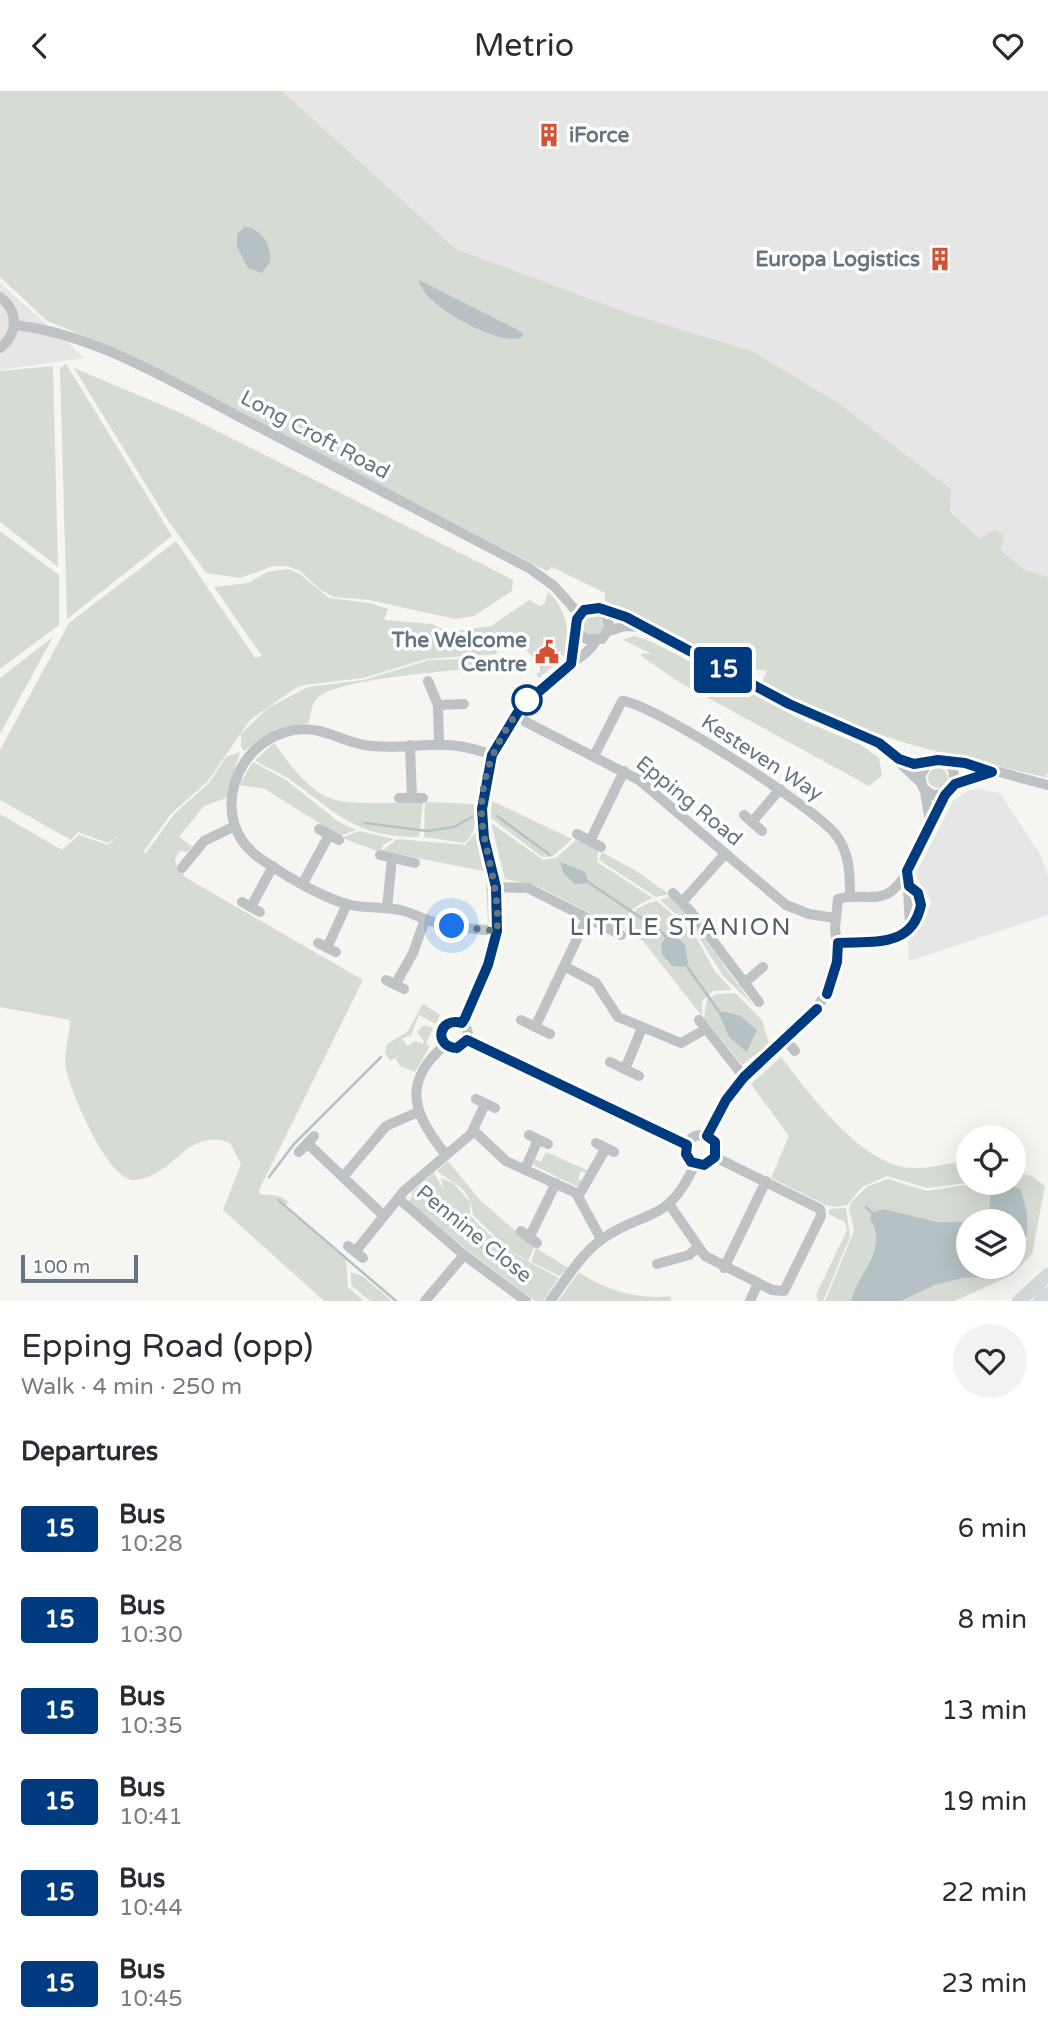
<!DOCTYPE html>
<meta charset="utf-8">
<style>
body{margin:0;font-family:"Varela Round",sans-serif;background:#f2f2f3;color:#2b2b33;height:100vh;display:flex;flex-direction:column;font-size:26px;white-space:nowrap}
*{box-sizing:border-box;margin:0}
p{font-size:23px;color:#7c7c81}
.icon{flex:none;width:38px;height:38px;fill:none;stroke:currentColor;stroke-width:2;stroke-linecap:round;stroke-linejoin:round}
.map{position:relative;height:1210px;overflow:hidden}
.panel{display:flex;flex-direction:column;background:#fff;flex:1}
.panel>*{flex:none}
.badge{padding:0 14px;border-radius:5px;font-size:24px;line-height:46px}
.tools{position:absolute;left:956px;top:1034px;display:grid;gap:14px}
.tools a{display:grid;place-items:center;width:70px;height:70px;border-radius:50%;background:#fff;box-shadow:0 7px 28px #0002;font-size:35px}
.scale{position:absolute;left:21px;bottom:18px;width:117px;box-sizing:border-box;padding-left:7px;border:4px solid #667680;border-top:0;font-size:19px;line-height:24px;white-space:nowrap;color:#667680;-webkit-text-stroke:5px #fff;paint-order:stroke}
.you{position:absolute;width:35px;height:35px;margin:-18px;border:5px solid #fff;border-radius:50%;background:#1a73e8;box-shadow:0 0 0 10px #1a73e833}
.map>.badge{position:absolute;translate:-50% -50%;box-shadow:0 0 0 4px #fff}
h2{padding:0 21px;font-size:26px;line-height:63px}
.round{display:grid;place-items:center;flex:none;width:74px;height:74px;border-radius:37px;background:#f2f2f3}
.head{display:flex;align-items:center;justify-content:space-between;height:119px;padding:0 21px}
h1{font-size:33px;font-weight:600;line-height:52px}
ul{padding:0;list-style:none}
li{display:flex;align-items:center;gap:21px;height:91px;padding:0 21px}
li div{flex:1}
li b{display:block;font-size:26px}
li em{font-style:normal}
li .badge{min-width:77px;font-weight:700;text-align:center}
header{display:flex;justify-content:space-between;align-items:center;height:91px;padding:0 21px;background:#fff;font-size:32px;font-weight:600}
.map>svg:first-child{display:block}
</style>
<header><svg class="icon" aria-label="back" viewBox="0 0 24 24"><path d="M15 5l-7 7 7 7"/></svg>Metrio<svg class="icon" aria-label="heart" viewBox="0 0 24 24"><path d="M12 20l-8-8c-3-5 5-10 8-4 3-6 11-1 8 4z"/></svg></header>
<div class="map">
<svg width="1048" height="1210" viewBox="0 0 1048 1210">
<rect width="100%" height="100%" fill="#f5f5f1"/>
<path fill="#e5e6e5" d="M 282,0 L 1048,0 L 1048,486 L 1023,478 L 1001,459 L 1004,444 L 995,438 L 980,448 L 950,419 L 951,398 L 936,386 L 841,314 L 752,260 L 628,222 L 456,158 Z
M 0,192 L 85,267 L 0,279 Z
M 979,698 L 1000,702 L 1040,763 L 1048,785 L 1048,824 L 909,870 L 908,850 L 932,811 L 915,784 L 953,710 L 968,700 Z"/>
<path fill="#d6dbd3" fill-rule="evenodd" d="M 0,0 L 282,0 L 456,158 L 628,222 L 752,260 L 841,314 L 951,398 L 950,420 L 980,448 L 995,438 L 1004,444 L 1001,459 L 1023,478 L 1048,486 L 1048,683 L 1045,683 L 1048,687 C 989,672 927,661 870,640 C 833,626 797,608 762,591 L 767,580 L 731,575 L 605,510 L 605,502 L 552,476 L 547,480 L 119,259 L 47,230 L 0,186 Z
M 66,273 L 172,445 L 67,528 L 60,277 Z
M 53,275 L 58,476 L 0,431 L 0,280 Z
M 74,277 L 183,323 L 490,477 L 513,489 L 512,500 L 474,525 L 455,528 L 369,509 L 334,506 L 321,499 L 300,480 L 287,475 L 273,475 L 240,487 L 206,482 L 167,428 Z
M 0,440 L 59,484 L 59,534 L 0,578 Z
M 176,450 L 255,567 L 262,565 L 214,496 L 249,492 L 267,481 L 288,478 L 300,483 L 329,507 L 369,512 L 388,518 L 384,529 L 432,533 L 449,541 L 491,535 L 529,509 L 540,515 L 545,512 L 548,501 C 566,517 572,543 564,565 L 553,561 L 556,554 L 545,550 L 539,567 L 550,572 L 553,564 L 562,568 L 539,587 L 536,583 L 540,581 L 540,574 L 514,546 L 500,554 L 496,563 L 426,568 L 363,587 L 303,594 L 294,598 L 250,629 L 208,690 L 171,723 L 143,761 L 146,762 L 175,722 L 209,692 L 226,666 L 240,661 L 226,707 L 204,715 L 179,746 L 192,755 L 187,761 L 180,760 L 175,768 L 177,777 L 184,782 L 183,785 L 363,889 L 259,1099 L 260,1103 L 279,1105 L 289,1111 L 284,1116 L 346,1169 L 348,1196 L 364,1210 L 324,1210 L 223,1119 L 241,1073 L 230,1052 C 187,1035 174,1086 135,1089 C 108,1091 71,1001 66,978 C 63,961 70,946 70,929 L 0,916 L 0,723 L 62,759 L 79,744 L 108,754 L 118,745 L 108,752 L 78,741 L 71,749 L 0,709 L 0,659 L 69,532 Z
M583 533a11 11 0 1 1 22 0a11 11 0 1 1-22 0Z
M 634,545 L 652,551 L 806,631 L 861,654 L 879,667 L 882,685 L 869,695 L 679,591 L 641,565 L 642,562 L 652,563 L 623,549 Z
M 53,546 L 0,643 L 0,587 Z
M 503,567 L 518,573 C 477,578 350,585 321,604 C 311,610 311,622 309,632 L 276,638 L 244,660 L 241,656 L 241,643 L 268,617 L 308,596 L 364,589 L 429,569 Z
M 274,652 C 289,672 307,699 332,708 C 347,714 406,712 423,711 L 419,746 C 353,746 338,722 289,688 C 278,680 265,677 255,669 Z
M 253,671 L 286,689 L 339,731 L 356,739 L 340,745 L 265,698 L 239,694 Z
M928 687a10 10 0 1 1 20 0a10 10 0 1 1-20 0Z
M 492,710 L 572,748 L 553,765 L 542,766 L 491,727 Z
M 425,711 L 474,713 C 474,728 478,742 464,752 L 424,746 Z
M 476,713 C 480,722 479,739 481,751 C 485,772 505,814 488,833 L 485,773 Z
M 491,732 L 543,769 L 556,767 L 576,749 L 598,759 L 597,771 L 653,807 C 638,813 624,821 623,839 L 537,795 L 505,788 Z
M 359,740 L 394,748 L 383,754 L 380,761 L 342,747 Z
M 476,741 L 483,780 L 382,760 L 397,748 L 465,754 Z
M 602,761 L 636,780 L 669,803 L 656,806 L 599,769 Z
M 670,806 L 688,825 L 753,914 L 723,885 L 695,840 L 660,809 Z
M 657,810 L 694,843 L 715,880 L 732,899 L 713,900 L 702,910 L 702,925 L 643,850 L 625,840 C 627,822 641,813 657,810 ZM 676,845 L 685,853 L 686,869 L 666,871 L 661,853 L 665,847 Z
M 735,902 L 762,929 L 769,953 L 742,974 L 704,927 L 707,908 L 717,903 ZM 723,920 L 739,924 L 754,947 L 747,960 L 737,952 Z
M 423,913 L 440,924 L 436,933 L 419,924 L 411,944 L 402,948 L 407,955 L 415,950 L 423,953 L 424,950 L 417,941 L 424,934 L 433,937 L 426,953 L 430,955 L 415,981 L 400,975 L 395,967 L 390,970 L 385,962 L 387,953 L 407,941 Z
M 485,950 L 488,952 L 669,1037 L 667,1040 L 484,953 Z
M 481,960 L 664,1046 L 663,1049 L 480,962 Z
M 781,966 C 810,1003 863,1077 914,1077 C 932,1078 950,1071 968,1069 L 968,1092 L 927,1097 L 887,1085 L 862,1096 L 847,1114 L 838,1116 L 826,1114 L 771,1087 L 789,1045 L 751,993 Z
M 546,1061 L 589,1080 L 587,1083 L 581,1080 L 578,1088 L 583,1091 L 578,1096 L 533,1074 L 535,1068 L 541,1071 Z
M 448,1070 L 479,1108 L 534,1156 L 528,1170 L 507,1157 L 473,1124 C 470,1096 456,1095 437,1080 Z
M 1014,1081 L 1032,1085 L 1045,1095 L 1032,1163 L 1012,1184 L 955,1210 L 901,1210 L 935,1194 L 962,1187 L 986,1186 L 1013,1176 L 1027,1148 L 992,1102 C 992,1109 992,1118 987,1123 C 967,1144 907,1123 883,1118 L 874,1135 L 877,1153 L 851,1210 L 825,1210 L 854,1140 L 849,1118 L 852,1110 L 868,1095 L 888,1088 L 927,1100 L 977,1092 L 1013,1092 Z
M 434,1082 L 444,1100 L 441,1087 L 453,1092 L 470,1111 L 470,1124 C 498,1156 522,1167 559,1187 L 543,1210 L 535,1210 L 467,1159 L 410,1111 L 413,1100 Z
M 846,1117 L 850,1146 L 823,1210 L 818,1210 L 816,1204 L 847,1139 L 845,1131 L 828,1123 L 830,1118 Z
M 536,1157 L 568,1177 L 560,1185 L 531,1171 Z
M 351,1181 L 362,1185 L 392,1210 L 370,1210 L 351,1194 Z
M 579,1181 C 604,1199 640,1209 671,1205 L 671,1210 L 558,1210 Z"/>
<path fill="#b5c1c4" d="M 245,136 C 262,138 272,155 270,171 L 262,182 L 248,177 L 237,156 L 237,143 Z
M 419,189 L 518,239 L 523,243 L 522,246 C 502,257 421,214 419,189 Z
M 560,771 L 585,781 L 589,792 L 575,793 L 564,783 Z
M 667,844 L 676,845 L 685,853 L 688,872 L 684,876 L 672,875 L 663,865 L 661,853 Z
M 723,920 L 739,924 L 757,939 L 747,961 L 729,946 L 719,923 Z
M 1006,1093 L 1020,1098 C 1030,1124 1032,1150 1013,1171 L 1013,1130 L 968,1130 L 989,1121 L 991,1099 Z
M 883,1118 L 938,1131 L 968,1131 L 968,1176 L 1008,1176 L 986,1186 L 962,1187 L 935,1194 L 901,1210 L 851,1210 C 858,1181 889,1158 870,1128 L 872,1122 Z"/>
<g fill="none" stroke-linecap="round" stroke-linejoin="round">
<path stroke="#b5c1c4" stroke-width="2.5" d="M 497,725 L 550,764
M 365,732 L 427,740 L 454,736 L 472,726
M 588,791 L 659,839 L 668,848
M 686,874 L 720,922
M 269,1086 L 294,1053 L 381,966
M 278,1109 L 396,1210
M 432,1116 L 500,1171 L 530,1190
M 866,1116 L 872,1122"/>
<path stroke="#bec2c5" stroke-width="10" d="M 0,206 C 19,220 18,243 0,257
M 15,234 C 100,244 179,295 255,334 C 346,382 438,429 529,477 L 554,495 L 579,523
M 578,540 L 586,548 L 602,548 L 610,536 L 604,519
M 609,540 L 625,535 L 641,536
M 571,573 L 579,523 C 594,510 610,521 626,526 L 789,613 L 879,652 L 920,691
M 428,590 L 438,614 L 439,652
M 438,614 L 464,613
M 516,622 L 526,631 L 639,689 L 786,814 L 809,823 L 835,827
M 410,654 L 412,707
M 492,664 C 442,645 421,659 372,655 C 344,653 323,634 294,639 C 234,649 206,731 261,768 C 286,785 321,807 351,814 C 368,818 386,815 404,820 C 414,823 423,828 434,831 C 454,837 476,838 497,840
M 594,665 L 622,610 C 651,611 817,718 836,744 C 850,762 850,784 850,805
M 944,670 L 953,677 L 955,693 L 947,703 L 932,704 L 923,697 L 920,686 L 927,673 C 947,662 1023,689 1048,694
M 955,693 L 992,681
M 925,700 L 930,732
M 399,707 L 423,707
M 744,724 L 762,740
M 752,731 L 780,698
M 319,738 L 339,749
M 577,743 L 601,756
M 590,750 L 624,680
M 380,764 L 415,772
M 182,777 L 204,750 L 235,735
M 303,792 L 329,744
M 496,796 L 528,797 L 621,844
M 673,802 L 692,822 L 759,911
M 683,810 L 725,763
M 242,811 L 260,821
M 251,816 L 273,775
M 387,817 L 392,767
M 838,851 L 903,846 L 910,834 L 907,780
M 318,852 L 336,861
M 327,857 L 347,813
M 564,875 L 596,892 L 618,926 L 681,952 L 706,938
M 386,889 L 404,898
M 744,892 L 763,876
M 395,894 L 413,862 L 425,828
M 521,929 L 550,943
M 699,929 L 744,986
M440 944a14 14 0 1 1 28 0a14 14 0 1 1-28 0Z
M 462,932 C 485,900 501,849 498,810 C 494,751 469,725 493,662 C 508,624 538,599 569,574 C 580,566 588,562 596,550
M 535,936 L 587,827
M 467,949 L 687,1053
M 786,949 L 795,960
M 445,954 C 400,992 414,1024 446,1064
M 610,971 L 639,985
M 625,978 L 642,937
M 476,1008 L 495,1017
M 473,1039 L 506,1070 L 576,1102 L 601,1148
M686 1059a15 15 0 1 1 30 0a15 15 0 1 1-30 0Z
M 529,1044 L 548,1053
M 707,1045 L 726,1009 L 744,986 L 802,934 L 827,903 L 838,866 L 835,837 L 838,808 C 853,802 872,810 887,803 C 909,792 935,727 945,704
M 307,1052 L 384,1125
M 596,1052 L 614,1061
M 299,1061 L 314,1045
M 525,1078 L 538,1049
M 343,1086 L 386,1035 L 418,1021
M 579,1104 L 606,1057
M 398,1107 L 464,1164 L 526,1210
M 669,1113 L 705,1165 L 772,1199 L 784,1200 L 821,1125 L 820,1118 L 715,1066
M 521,1140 L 537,1152
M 529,1147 L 556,1092
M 348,1155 L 363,1167
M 355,1161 L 404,1100 L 471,1043 L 485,1013
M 657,1173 L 689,1164 L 697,1157
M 724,1177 L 766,1090
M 425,1210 L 464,1164
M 550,1210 C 565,1190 581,1163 602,1148 C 646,1117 667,1135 695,1073
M 750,1210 L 758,1192"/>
<path stroke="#d3d8db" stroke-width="14" d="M 1019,1210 L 1048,1184
M 1040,1210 L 1048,1203"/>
</g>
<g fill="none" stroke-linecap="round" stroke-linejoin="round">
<g stroke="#fff" stroke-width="16">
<path id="line" d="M 817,918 L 744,986 L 726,1009 L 707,1045 L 715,1051 L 715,1066 L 704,1074 L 691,1071 L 686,1063 L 687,1054 L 467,949 L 457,957 C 433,956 438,925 462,932 L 465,927 L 488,874 L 497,840 L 496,796 L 484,747 L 482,718 L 492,664 L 521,616 L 571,573 L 577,528 L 584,519 L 599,517 L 626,526 L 789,613 L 879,652 L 899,668 L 914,673 L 938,669 L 965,672 L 992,681 L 955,693 L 945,704 L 907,780 L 909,795 L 918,802 L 921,814 C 912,857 874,850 838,852 L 837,871 L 827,903"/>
</g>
<use href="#line" stroke="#003b80" stroke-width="10"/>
<path stroke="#667680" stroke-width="7" stroke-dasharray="0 12.6" d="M 452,835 L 497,840 C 500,806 490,777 484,744 C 474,693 496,647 527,609"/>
</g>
<defs>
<g id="building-bare" transform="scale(1.89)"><path d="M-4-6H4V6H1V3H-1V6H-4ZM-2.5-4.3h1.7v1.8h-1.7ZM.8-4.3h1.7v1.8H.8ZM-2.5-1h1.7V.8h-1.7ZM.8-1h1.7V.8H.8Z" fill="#d65031" stroke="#fff" stroke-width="2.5" paint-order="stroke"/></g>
<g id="civic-bare" transform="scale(1.89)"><path d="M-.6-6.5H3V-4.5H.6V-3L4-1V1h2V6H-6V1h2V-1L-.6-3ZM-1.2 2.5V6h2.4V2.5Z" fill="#d65031" stroke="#fff" stroke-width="2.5" paint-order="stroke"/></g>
</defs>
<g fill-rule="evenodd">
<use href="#building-bare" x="549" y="44"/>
<use href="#building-bare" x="940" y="168"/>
<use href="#civic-bare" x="547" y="561"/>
</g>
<circle fill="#fff" stroke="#003b80" stroke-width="3.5" cx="527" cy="609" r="14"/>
<g text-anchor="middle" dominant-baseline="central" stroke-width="7" stroke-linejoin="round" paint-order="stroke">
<g font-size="21" font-weight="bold" fill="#667680" stroke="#fff" text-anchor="end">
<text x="569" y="44" text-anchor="start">iForce</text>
<text x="920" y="168">Europa Logistics</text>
<text x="527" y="549">The Welcome<tspan x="527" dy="24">Centre</tspan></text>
</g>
<g font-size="21" fill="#667680" stroke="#fff">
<text transform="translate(315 344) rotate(28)">Long Croft Road</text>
<text transform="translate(762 667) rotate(33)">Kesteven Way</text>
<text transform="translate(689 710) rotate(39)">Epping Road</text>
<text transform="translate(474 1143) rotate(39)">Pennine Close</text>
</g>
<g font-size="24" letter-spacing="2" fill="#535f66" stroke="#fff">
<text x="681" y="836">LITTLE STANION</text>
</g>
</g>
</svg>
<div class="tools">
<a><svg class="icon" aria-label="locate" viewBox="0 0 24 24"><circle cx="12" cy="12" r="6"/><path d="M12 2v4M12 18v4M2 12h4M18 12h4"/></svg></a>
<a><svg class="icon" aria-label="layers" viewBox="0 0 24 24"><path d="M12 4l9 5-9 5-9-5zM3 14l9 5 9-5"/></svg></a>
</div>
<div class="scale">100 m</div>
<div class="you" style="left:452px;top:835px"></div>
<b class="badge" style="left:723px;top:579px;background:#003b80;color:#fff">15</b>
</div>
<section class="panel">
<div class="head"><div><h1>Epping Road (opp)</h1><p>Walk · 4 min · 250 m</p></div><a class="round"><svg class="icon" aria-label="heart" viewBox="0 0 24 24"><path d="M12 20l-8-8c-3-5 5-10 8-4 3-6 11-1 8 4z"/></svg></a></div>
<h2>Departures</h2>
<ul>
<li><span class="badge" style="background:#003b80;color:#fff">15</span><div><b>Bus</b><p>10:28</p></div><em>6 min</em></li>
<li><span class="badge" style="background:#003b80;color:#fff">15</span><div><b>Bus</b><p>10:30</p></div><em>8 min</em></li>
<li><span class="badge" style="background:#003b80;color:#fff">15</span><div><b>Bus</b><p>10:35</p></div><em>13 min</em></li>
<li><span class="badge" style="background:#003b80;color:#fff">15</span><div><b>Bus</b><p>10:41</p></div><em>19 min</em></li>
<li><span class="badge" style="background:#003b80;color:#fff">15</span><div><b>Bus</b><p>10:44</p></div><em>22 min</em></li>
<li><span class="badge" style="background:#003b80;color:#fff">15</span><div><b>Bus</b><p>10:45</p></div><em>23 min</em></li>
</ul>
</section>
